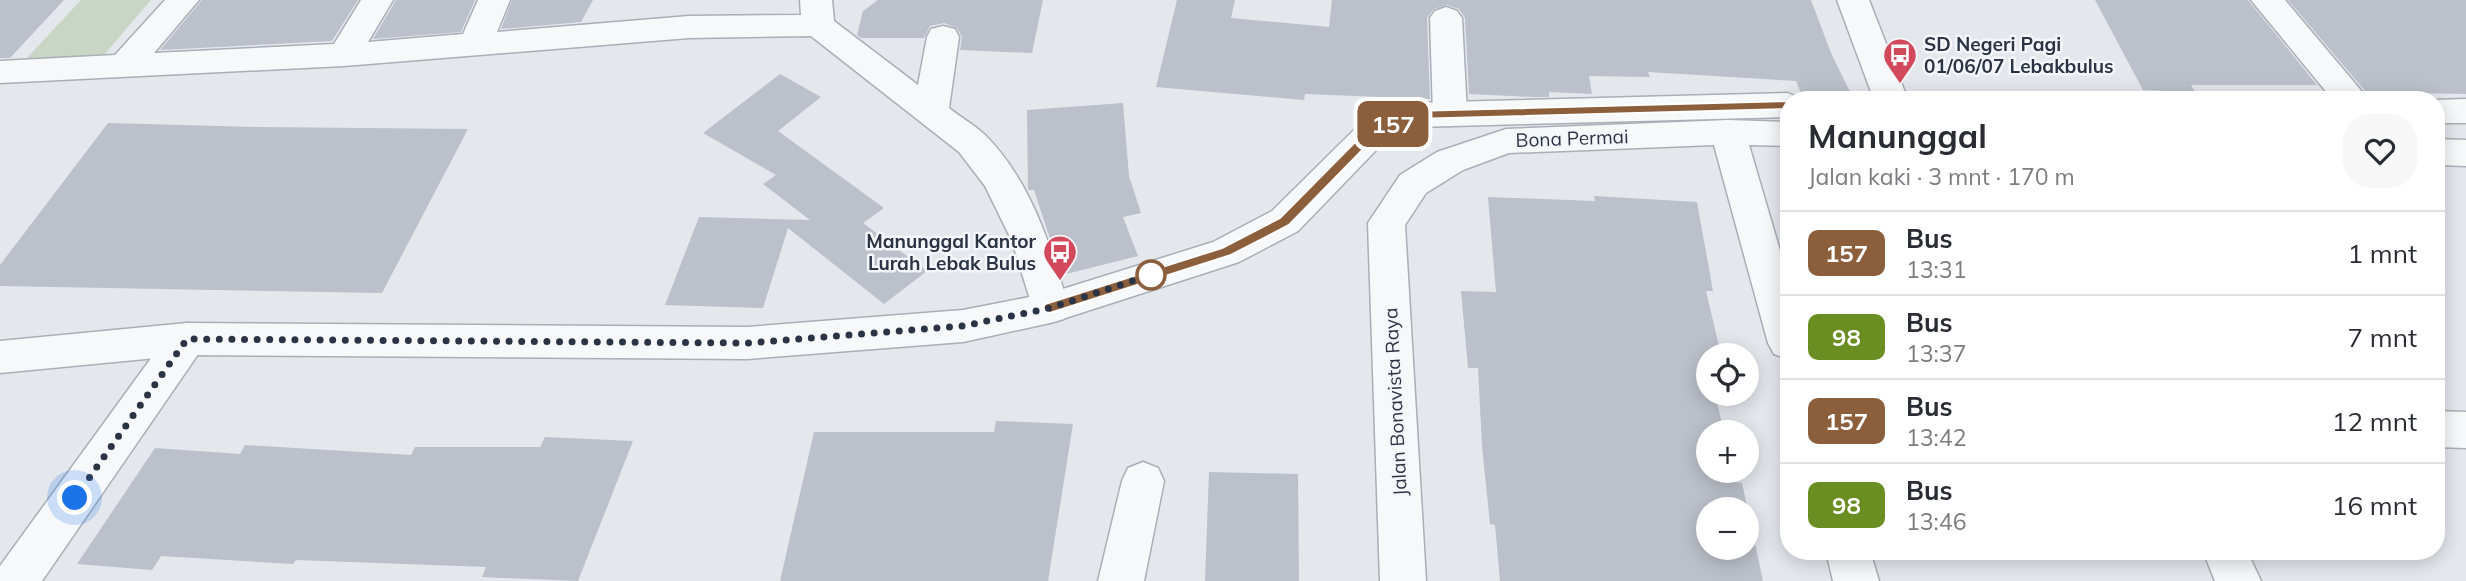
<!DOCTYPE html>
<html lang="id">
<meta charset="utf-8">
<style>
body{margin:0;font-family:Mulish,sans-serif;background:#f7f7f7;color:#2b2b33;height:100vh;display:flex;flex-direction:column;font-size:26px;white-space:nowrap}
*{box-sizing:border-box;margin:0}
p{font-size:23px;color:#7c7c81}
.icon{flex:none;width:38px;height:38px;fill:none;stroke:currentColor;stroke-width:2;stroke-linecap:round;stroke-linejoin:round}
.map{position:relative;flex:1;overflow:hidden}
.sheet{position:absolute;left:1780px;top:91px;width:665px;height:469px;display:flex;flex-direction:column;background:#fff;border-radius:28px;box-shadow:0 4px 18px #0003}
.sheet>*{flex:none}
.badge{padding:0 14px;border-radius:10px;font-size:24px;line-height:46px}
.buttons{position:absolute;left:1696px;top:343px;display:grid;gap:14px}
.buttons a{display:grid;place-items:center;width:63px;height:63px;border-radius:50%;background:#fff;box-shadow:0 4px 18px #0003;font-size:35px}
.you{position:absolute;width:35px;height:35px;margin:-18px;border:5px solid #fff;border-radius:50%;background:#1a73e8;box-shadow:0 0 0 10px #1a73e833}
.map>.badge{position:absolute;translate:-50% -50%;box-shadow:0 0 0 4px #fff}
.round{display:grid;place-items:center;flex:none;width:74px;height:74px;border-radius:28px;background:#f7f7f7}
.overview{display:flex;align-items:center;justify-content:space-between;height:119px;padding:0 28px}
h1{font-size:33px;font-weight:700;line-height:52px}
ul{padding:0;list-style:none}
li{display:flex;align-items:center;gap:21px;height:84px;padding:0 28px;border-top:2px solid #e1e1e2}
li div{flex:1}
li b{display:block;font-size:26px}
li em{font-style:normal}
li .badge{min-width:77px;font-weight:700;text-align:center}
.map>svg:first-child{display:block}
</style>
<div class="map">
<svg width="2466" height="581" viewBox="0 0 2466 581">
<rect width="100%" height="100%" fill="#e4e7ec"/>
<path fill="#c9d6c5" d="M 81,0 L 151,0 L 98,62 L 26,59 Z"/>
<path fill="#bbc0ca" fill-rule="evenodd" d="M 0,0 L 64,0 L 10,58 L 0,58 Z
M 202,0 L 358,0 L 332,41 L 160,50 Z
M 396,0 L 475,0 L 461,32 L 373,39 Z
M 512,0 L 593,0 L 581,22 L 501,29 Z
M 878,0 L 1043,0 L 1032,53 L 960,50 L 962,37 L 957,28 L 944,23 L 930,26 L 924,38 L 861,38 L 857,35 L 863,11 Z
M 1177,0 L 1235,0 L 1231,18 L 1329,27 L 1332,0 L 1811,0 L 1831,53 L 1851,94 L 1802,96 L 1796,81 L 1648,72 L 1650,77 L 1589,76 L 1592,94 L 1549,92 L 1549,97 L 1534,97 L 1469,94 L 1465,18 L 1459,9 L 1447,5 L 1434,9 L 1427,18 L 1430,99 L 1305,94 L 1304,100 L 1156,87 Z
M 2095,0 L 2248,0 L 2317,85 L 2191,85 L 2195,92 L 2143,90 Z
M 2288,0 L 2466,0 L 2466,94 L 2366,92 Z
M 780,74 L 821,97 L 778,131 L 884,208 L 863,223 L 927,271 L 884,304 L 788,228 L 763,308 L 665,305 L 699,217 L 810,220 L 763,184 L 776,175 L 703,133 Z
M 1123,103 L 1129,176 L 1141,213 L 1123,217 L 1138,256 L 1062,275 L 1034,190 L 1028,190 L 1027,110 Z
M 108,123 L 259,127 L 468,129 L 382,293 L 0,286 L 0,265 Z
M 1594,196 L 1697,202 L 1713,291 L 1706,291 L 1721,355 L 1707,355 L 1708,394 L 1715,394 L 1724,432 L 1708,432 L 1708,471 L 1732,471 L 1735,482 L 1742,483 L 1763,581 L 1500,581 L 1495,525 L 1490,524 L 1482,446 L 1478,368 L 1468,368 L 1461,291 L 1496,292 L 1488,197 L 1595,201 ZM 1708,509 L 1746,509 L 1746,548 L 1708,548 Z
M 996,421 L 1073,424 L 1048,581 L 780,581 L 814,432 L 994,432 Z
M 545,437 L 633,441 L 578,581 L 482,577 L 486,567 L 296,560 L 293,564 L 161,556 L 152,570 L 77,564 L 155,448 L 240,454 L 245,445 L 411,455 L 415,447 L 540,447 Z
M 1209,472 L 1298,474 L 1299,581 L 1205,581 Z"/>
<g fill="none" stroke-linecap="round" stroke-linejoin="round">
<g stroke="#a9aeb7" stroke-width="3">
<path id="minor" d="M 165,0 L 199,0 L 154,53 L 334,44 L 361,0 L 393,0 L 368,42 L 463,34 L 478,0 L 510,0 L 497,32 L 689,16 L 801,15 L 800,0 L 832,0 L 834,21 L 918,85 L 927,37 L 931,29 L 943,26 L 955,29 L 959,37 L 949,108 C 960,117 973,124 984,134 C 1031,180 1051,247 1069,308 L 1064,319 L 1050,323 L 1036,319 L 1012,241 L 985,186 L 959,152 L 811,36 L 689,38 L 344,66 L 0,83 L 0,61 L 115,55 Z
M 1837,0 L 1869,0 L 1908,100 L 1874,100 Z
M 2251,0 L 2285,0 L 2369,100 L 2333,100 Z
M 1446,7 L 1457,11 L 1462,18 L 1467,114 L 1462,122 L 1450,126 L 1438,122 L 1433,114 L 1430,18 L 1435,11 Z
M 1728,120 L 1788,122 L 1788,146 L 1749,145 L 1788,278 L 1788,359 L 1774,354 L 1768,343 L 1714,145 L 1509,153 L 1463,170 L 1426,193 L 1405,225 L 1426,581 L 1380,581 L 1368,223 L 1400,175 L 1437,152 L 1506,129 Z
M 2436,139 L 2466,140 L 2466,166 L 2436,165 Z
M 187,323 L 201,328 L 207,339 L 201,350 L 42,581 L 0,581 L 0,566 L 173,328 Z
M 2436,411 L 2466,412 L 2466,448 L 2436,447 Z
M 1143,462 L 1158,468 L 1164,481 L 1144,581 L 1098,581 L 1122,481 L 1128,468 Z
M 1826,551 L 1870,551 L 1879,581 L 1833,581 Z
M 2203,551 L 2247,551 L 2261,581 L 2215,581 Z"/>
</g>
<g stroke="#a9aeb7" stroke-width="3">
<path id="tertiary" d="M 1788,93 L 1802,100 L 1788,100 L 1788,117 L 1416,127 L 1382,144 L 1298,231 L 1239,262 L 1050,323 L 963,342 L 747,359 L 187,355 L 0,373 L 0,341 L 187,323 L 747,327 L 963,310 L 1050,293 L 1213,242 L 1272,211 L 1358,126 L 1411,103 Z
M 2466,99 L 2466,123 L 2436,123 L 2434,100 Z"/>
</g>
<use href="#minor" fill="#f7f8fa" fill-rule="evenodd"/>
<use href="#tertiary" fill="#f7f8fa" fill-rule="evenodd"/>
</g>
<path fill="#8b5e3c" stroke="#fff" stroke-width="2" d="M 1788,101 L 1795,105 L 1788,109 L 1413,119 L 1374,138 L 1289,225 L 1231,255 L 1050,313 L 1043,308 L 1045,304 L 1222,248 L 1280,218 L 1366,131 L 1411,111 Z"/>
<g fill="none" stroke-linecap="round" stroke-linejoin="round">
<path stroke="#2b3445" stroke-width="7" stroke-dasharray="0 12.6" d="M 75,498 L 187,339 L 747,343 L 963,326 L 1050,308 L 1151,275"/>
</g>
<defs>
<g id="bus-pin" transform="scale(1.75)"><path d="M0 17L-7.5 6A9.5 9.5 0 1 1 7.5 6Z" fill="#d1495b" stroke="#f4f6f9"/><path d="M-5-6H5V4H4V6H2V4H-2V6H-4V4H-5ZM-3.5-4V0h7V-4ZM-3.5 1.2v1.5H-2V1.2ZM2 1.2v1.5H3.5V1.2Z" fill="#fff"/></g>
</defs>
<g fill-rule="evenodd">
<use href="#bus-pin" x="1900" y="55"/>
<use href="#bus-pin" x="1060" y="252"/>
</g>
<circle fill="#fff" stroke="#8b5e3c" stroke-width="3.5" cx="1151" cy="275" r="14"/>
<g text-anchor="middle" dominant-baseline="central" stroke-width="5" stroke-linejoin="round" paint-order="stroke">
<g font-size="19" font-weight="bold" fill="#2b3445" stroke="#f4f6f9" text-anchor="start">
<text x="1924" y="44">SD Negeri Pagi<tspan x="1924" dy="22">01/06/07 Lebakbulus</tspan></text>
<text x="1036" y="241" text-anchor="end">Manunggal Kantor<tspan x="1036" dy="22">Lurah Lebak Bulus</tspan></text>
</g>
<g font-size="19" fill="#2b3445" stroke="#f4f6f9">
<text transform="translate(1572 138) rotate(-2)">Bona Permai</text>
<text transform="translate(1395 402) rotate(-93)">Jalan Bonavista Raya</text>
</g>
</g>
</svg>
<div class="buttons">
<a><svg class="icon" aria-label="locate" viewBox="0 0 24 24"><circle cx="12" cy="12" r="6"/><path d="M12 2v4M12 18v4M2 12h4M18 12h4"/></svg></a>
<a>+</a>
<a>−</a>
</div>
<div class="you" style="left:75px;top:498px"></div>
<b class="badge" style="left:1393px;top:124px;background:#8b5e3c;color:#fff">157</b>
<section class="sheet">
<div class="overview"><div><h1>Manunggal</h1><p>Jalan kaki · 3 mnt · 170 m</p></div><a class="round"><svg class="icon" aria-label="heart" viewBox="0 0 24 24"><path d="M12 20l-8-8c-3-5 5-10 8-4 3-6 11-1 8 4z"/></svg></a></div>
<ul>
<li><span class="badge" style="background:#8b5e3c;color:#fff">157</span><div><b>Bus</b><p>13:31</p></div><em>1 mnt</em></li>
<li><span class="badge" style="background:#6b8e23;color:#fff">98</span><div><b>Bus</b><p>13:37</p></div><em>7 mnt</em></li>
<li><span class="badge" style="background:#8b5e3c;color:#fff">157</span><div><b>Bus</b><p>13:42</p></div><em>12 mnt</em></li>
<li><span class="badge" style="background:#6b8e23;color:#fff">98</span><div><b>Bus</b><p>13:46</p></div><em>16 mnt</em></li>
</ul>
</section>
</div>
